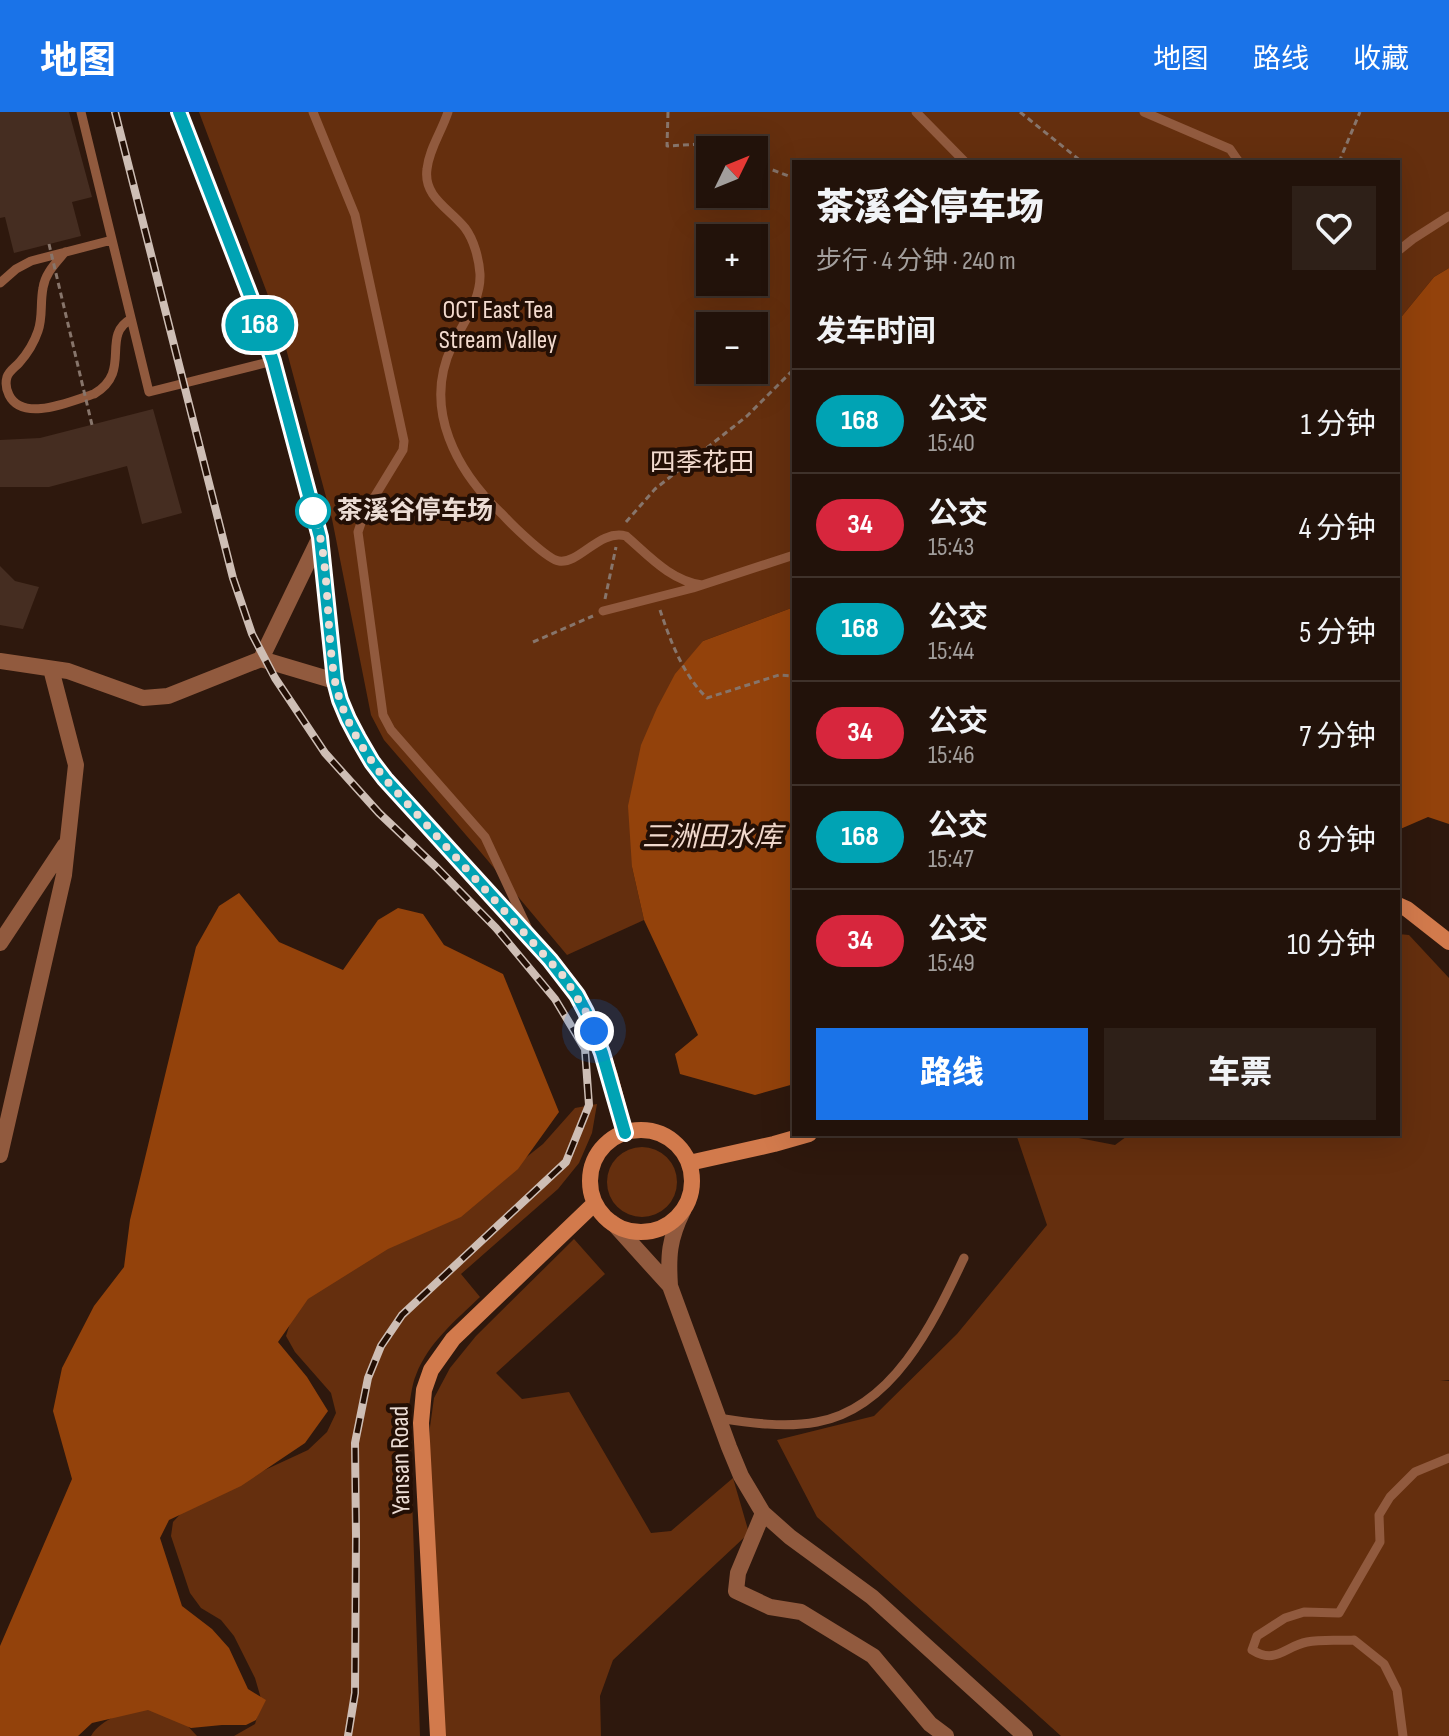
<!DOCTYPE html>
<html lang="zh">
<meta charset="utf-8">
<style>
body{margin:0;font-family:"Sofia Sans Condensed","Noto Sans SC",sans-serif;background:#2e2018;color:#f1f3f6;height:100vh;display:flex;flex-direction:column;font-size:30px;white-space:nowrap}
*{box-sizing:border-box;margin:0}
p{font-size:26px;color:#a29e9c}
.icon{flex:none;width:44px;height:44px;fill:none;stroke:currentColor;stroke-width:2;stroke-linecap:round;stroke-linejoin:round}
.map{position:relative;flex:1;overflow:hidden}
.sheet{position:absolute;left:792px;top:48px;width:608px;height:976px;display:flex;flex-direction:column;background:#22120a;border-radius:0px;box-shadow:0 8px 32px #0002,0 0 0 2px #3f322b}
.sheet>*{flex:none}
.badge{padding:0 16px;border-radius:26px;font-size:28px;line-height:52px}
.needle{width:52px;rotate:47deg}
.fabs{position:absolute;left:696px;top:24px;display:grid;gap:16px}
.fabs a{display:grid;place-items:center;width:72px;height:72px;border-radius:0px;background:#22120a;box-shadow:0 8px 32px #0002,0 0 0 2px #3f322b;font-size:40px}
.you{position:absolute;width:40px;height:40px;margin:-20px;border:6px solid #fff;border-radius:50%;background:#1a73e8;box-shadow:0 0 0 12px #1a73e833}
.map>.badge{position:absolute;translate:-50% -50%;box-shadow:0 0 0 4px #fff}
h2{padding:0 24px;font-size:30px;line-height:72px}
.round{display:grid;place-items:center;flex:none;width:84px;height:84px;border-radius:0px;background:#2e2018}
.head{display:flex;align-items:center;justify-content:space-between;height:136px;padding:0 24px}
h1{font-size:38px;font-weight:800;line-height:60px}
.button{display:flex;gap:16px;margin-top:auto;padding:16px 24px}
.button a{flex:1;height:92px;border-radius:0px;background:#1a73e8;color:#fff;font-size:32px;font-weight:800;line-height:92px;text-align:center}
.button a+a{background:#2e2018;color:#f1f3f6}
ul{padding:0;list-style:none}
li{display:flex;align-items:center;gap:24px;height:104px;padding:0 24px;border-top:2px solid #3f322b}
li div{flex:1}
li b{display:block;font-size:30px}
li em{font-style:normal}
li .badge{min-width:88px;font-weight:700;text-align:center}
header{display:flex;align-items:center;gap:48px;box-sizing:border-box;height:112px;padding:0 40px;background:#1a73e8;color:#fff}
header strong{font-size:38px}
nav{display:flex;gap:44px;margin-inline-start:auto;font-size:28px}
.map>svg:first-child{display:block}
</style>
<header>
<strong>地图</strong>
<nav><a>地图</a><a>路线</a><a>收藏</a></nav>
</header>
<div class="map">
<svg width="1449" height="1624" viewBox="0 0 1449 1624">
<rect width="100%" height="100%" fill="#2e180d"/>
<path fill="#652f0e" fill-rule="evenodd" d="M 199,0 L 1449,0 L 1449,156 L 1434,165 L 1398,209 L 1398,50 L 794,50 L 794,495 L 703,529 L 632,755 L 644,808 L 567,843 L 478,737 L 384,628 L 371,603 L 332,407 L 281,218 ZM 710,38 L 754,38 L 754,82 L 710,82 ZM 710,126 L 754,126 L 754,170 L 710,170 ZM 710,214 L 754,214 L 754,258 L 710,258 Z
M 1398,822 L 1409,823 L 1449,866 L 1449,1268 L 1440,1269 L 1449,1269 L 1449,1624 L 1061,1624 L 817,1405 L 777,1328 L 874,1304 L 957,1222 L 1047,1113 L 1016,1022 L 1058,1022 L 1115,1033 L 1130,1022 L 1398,1022 Z
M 597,992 L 592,1021 L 579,1051 L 558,1077 L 461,1162 L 480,1185 C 456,1208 428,1231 416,1263 C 412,1272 411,1284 409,1294 L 420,1624 L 234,1624 L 255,1612 L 262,1590 L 255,1566 L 234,1524 L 221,1508 L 201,1496 L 190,1481 L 171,1424 L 173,1410 L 185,1397 L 198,1389 L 308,1338 L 327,1320 L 336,1301 L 331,1281 L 295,1240 L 286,1224 L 295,1196 L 326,1170 L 471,1089 L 543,1032 L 575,996 Z
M607 1070a35 35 0 1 1 70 0a35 35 0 1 1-70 0Z
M 574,1127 L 605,1162 L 496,1261 L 522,1287 L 569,1280 L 651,1421 L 671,1419 L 733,1366 L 749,1421 L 613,1548 L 600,1584 L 601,1624 L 443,1624 L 428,1366 L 430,1315 L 434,1286 L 450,1256 L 476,1224 Z
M 148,1593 L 184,1610 L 197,1624 L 91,1624 C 101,1606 129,1599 148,1593 Z"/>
<path fill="#93420b" d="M 1449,156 L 1449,712 L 1428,705 L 1398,718 L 1398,209 L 1434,165 Z
M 794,495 L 794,972 L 755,983 L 680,962 L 675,942 L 698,923 L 644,808 L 632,755 L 628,694 L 641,633 L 657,596 L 675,562 L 703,529 Z
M 239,781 L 279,830 L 343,858 L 378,808 L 398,796 L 423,802 L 444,833 L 503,862 L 559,1000 L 518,1057 L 461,1105 L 388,1137 L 308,1187 L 278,1230 L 307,1265 L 328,1299 L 305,1331 L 241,1374 L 169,1408 L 160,1426 L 182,1494 L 212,1517 L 229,1536 L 248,1577 L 266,1588 L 256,1608 L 246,1613 L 222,1613 L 191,1616 L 148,1598 L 92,1611 L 78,1624 L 0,1624 L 0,1534 L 72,1367 L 53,1299 L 62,1256 L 94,1194 L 124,1155 L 130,1108 L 196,835 L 219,794 Z"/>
<path fill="#452d21" d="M 0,0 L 69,0 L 92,85 L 72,90 L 81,124 L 14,141 L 5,105 L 0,106 Z
M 153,297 L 182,401 L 142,412 L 127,354 L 49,375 L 0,375 L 0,328 L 40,326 Z
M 0,454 L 15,469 L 39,475 L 23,517 L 0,513 Z"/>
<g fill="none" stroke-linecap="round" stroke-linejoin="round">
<path stroke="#87756b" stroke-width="3" stroke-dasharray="6 4" stroke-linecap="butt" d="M 668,0 L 667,34 L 700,32 L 717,38
M 1020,0 L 1082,50
M 1339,50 L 1360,0
M 754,51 L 794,66
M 626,410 L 655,377 L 747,304 L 794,257
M 605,487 L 616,435
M 660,498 C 670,528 683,563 707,586 L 779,563 L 794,564
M 533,530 L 593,504"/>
<path stroke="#915a3e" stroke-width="9" d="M 81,0 L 149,280 L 273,249
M 313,0 L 355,103 L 404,329 L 403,338 L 364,402 L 358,420 L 383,603 L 391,618 L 485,725 L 527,815
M 448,0 C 442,19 429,37 427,57 C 423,85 450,97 465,116 C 474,128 479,147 480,162 C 481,189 463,210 452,234 C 422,297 457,360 503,403 C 512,413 548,448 559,449 C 580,452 599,417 626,424 C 649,444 671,469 702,473
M 916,0 L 965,50
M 1144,0 L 1230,37 L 1239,50
M 1398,139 L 1413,127 L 1449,104
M 65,140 C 56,151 45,161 43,176 C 40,191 43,205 38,219 C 34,231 27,242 19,251 C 14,256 9,259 7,265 C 5,272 6,277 9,283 C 23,311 71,289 94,282 C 133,259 100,224 131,207
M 0,171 L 16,157 L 31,149 L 112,128
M 603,499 L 693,476 L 794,443
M 718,1306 C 750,1311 785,1316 817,1310 C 894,1296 934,1209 964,1146
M 1403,1624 L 1397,1578 L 1384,1552 L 1354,1528 C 1339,1529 1322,1527 1307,1530 C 1285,1534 1276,1553 1252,1538 L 1257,1524 L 1285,1506 L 1304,1500 L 1339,1501 L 1380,1430 L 1379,1403 L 1390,1385 L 1415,1360 L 1449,1346"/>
<path stroke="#915a3e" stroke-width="16" d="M 261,547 L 320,425
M 0,549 L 68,559 L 143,586 L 168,584 L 261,547 L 335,569
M 0,831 L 65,733
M 0,1043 L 64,763 L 76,653 L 51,557
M 683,1099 C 669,1127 668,1144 670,1174 L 729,1335 L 741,1364 L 763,1401 L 790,1425 L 872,1485 L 1025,1624
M 613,1111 L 670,1174
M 763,1401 L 738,1461 L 736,1479 L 770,1495 L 801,1500 L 873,1544 L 930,1612 L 946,1624"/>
<path stroke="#d27a4c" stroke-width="16" d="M 179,0 L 251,186 L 273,249 L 320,425 L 335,569 L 340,588 L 348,607 L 358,626 L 372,650 L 385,667 L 550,848 L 577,883 L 594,919 L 610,964 L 625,1021
M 1398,793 L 1407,797 L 1449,830
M590 1069a51 51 0 1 1 102 0a51 51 0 1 1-102 0Z
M 689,1051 L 774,1032 L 809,1022
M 438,1624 L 421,1311 L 424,1278 L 431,1258 L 453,1227 L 595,1091"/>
<g stroke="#cebeb5" stroke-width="8">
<path id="rail" d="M 115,0 L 233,466 L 252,522 L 275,566 L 325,641 L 379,701 L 436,755 L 496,816 L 555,887 L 585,937 L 589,993 L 566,1050 L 402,1203 L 381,1234 L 368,1266 L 355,1331 L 356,1424 L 355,1581 L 348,1624"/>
</g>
<use href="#rail" stroke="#230f05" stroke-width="5" stroke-dasharray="15" stroke-linecap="butt"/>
<path stroke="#87756b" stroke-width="3" stroke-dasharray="6 4" stroke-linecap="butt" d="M 49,132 L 92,313"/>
</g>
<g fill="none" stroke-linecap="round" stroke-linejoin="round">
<g stroke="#fff" stroke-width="18">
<path id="line" d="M 179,0 L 251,186 L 273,249 L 320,425 L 335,569 L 340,588 L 348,607 L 358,626 L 372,650 L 385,667 L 550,848 L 577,883 L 586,900 L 602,941 L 625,1021"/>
</g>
<use href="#line" stroke="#00a3b4" stroke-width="12"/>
<path stroke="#ebdcd4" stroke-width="8" stroke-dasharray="0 14.4" d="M 313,399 C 331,449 325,514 335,569 C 342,605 363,639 385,667 L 565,866 L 586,900 L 594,919"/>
</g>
<circle fill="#fff" stroke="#00a3b4" stroke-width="4" cx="313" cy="399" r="16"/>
<g text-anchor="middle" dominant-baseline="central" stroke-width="8" stroke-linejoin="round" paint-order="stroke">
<g font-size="26" fill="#f3dbcf" stroke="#230f05">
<text x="498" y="198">OCT East Tea<tspan x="498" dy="30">Stream Valley</tspan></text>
<text x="702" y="351">四季花田</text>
</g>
<g font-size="26" font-weight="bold" fill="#ebdcd4" stroke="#230f05" text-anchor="start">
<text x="337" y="399">茶溪谷停车场</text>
</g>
<g font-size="26" fill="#ebdcd4" stroke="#230f05">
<text transform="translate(401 1348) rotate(-91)">Yansan Road</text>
</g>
<g font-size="28" font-style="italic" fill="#f1d9cd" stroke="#230f05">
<text x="712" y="725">三洲田水库</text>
</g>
</g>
</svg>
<div class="fabs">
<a><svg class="needle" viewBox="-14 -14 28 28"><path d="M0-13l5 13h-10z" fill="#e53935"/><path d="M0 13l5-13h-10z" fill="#a29e9c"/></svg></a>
<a>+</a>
<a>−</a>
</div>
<div class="you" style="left:594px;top:919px"></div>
<b class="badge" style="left:260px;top:213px;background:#00a3b4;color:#fff">168</b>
<section class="sheet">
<div class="head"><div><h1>茶溪谷停车场</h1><p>步行 · 4 分钟 · 240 m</p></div><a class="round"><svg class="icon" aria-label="heart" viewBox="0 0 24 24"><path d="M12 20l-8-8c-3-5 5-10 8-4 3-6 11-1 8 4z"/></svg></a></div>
<h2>发车时间</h2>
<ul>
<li><span class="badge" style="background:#00a3b4;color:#fff">168</span><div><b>公交</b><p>15:40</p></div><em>1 分钟</em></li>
<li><span class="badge" style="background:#d7263d;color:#fff">34</span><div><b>公交</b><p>15:43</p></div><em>4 分钟</em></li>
<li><span class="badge" style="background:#00a3b4;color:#fff">168</span><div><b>公交</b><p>15:44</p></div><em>5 分钟</em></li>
<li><span class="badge" style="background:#d7263d;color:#fff">34</span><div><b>公交</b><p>15:46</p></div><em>7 分钟</em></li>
<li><span class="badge" style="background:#00a3b4;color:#fff">168</span><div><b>公交</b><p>15:47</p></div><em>8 分钟</em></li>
<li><span class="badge" style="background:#d7263d;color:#fff">34</span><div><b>公交</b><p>15:49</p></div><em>10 分钟</em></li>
</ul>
<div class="button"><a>路线</a><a>车票</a></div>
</section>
</div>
